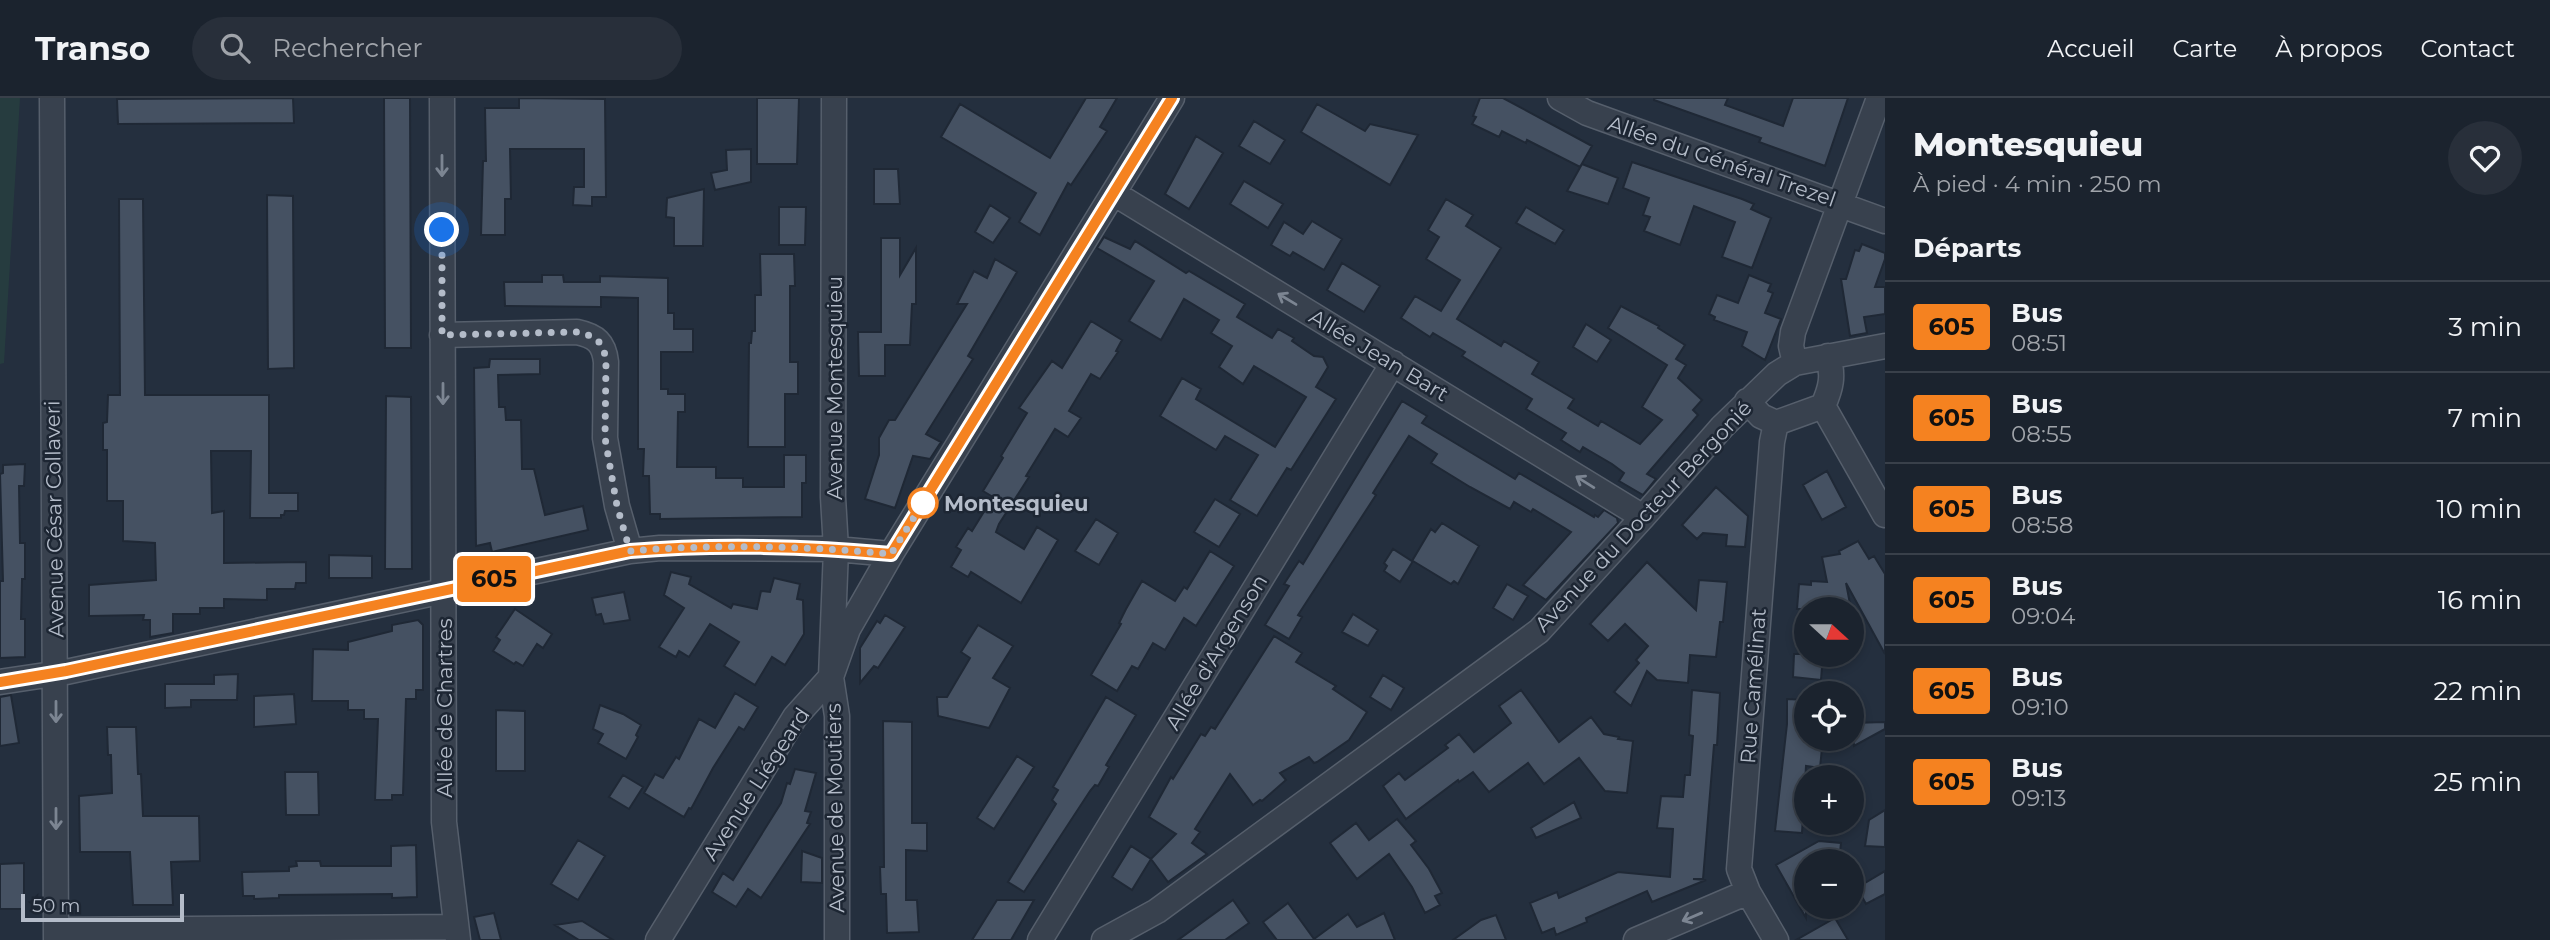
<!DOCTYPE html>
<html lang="fr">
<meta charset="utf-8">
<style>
body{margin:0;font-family:Montserrat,sans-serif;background:#282f3a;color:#f1f3f6;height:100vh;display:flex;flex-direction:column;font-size:26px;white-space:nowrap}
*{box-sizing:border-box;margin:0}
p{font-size:23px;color:#a0a4aa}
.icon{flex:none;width:38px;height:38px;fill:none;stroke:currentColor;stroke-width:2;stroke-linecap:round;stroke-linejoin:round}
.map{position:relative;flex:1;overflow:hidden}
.details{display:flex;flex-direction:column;background:#1b232e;width:665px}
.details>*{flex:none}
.badge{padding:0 14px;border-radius:5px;font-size:24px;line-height:46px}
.needle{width:46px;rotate:111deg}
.controls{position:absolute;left:1794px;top:499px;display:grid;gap:14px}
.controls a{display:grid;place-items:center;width:70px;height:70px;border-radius:50%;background:#1b232e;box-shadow:0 4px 10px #0003,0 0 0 2px #39404a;font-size:35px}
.scale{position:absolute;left:21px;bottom:18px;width:163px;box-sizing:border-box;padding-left:7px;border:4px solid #b4bcc9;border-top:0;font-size:19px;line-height:24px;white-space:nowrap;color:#b4bcc9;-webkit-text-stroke:5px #1d2633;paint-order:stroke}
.you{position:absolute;width:35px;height:35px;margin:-18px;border:5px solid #fff;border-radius:50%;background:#1a73e8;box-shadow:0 0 0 10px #1a73e833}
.map>.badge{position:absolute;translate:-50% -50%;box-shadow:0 0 0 4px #fff}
h2{padding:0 28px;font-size:26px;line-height:63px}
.round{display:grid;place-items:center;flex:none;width:74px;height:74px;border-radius:37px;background:#282f3a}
.overview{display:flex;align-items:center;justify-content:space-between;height:119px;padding:0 28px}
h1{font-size:33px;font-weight:800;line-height:52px}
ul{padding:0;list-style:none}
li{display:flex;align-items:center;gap:21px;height:91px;padding:0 28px;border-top:2px solid #39404a}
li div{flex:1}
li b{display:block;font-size:26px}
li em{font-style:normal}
li .badge{min-width:77px;font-weight:700;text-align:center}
header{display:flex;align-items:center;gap:42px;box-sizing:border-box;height:98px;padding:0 35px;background:#1b232e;border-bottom:2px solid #39404a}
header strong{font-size:33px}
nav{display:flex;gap:38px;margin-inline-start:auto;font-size:24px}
.search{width:490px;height:63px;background:#282f3a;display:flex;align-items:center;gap:18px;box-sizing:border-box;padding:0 24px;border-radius:38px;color:#a0a4aa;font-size:26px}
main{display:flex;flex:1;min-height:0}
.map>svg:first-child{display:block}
</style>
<header>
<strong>Transo</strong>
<div class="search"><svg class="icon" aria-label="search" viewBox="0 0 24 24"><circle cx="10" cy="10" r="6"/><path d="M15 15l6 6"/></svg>Rechercher</div>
<nav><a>Accueil</a><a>Carte</a><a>À propos</a><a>Contact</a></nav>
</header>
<main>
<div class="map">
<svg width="1885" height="842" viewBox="0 0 1885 842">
<rect width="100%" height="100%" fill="#242f3e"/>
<path fill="#263c3f" d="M 0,0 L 20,0 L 4,265 L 0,266 Z"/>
<path fill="#455162" stroke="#1f2835" stroke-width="2" d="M 293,0 L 294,25 L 118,26 L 117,1 Z
M 384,0 L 410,0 L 411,250 L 385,250 Z
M 519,0 L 605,1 L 606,99 L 592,99 L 592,108 L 573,107 L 574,89 L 584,89 L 584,51 L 510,51 L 511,101 L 505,101 L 505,137 L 481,137 L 483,63 L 486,63 L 485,10 L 519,10 Z
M 757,0 L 799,0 L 797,66 L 757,66 Z
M 1086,0 L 1117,0 L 1100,29 L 1107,33 L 1071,87 L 1068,85 L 1040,137 L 1019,124 L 1036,95 L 941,39 L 960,6 L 1050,60 Z
M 1480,0 L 1503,0 L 1592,48 L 1580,69 L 1527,42 L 1526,45 L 1502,33 L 1499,39 L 1472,26 L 1476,19 L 1473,18 Z
M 1654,0 L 1728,0 L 1725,7 L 1783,28 L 1793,0 L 1848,0 L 1825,68 L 1759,44 L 1761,40 L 1654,2 Z
M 1317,6 L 1365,33 L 1370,26 L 1418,37 L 1390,87 L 1301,34 Z
M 1254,23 L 1285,42 L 1270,66 L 1239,48 Z
M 1196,38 L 1223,55 L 1189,111 L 1165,96 Z
M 751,51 L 751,84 L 715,92 L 711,75 L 727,72 L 726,52 Z
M 1632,64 L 1742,101 L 1754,106 L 1751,111 L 1771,120 L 1752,170 L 1722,159 L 1735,124 L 1694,108 L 1680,147 L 1644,133 L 1650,119 L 1643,117 L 1649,100 L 1623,90 Z
M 1582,66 L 1618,80 L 1608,106 L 1567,93 Z
M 874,71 L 898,71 L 900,106 L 874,106 Z
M 1244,83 L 1283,106 L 1268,130 L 1230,106 Z
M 704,91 L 703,148 L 674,148 L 674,120 L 666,119 L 667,100 Z
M 267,97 L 293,98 L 294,270 L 268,271 Z
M 119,101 L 143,101 L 145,297 L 269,297 L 269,395 L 298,395 L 298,413 L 285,413 L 284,417 L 281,417 L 281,420 L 250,420 L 251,353 L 211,353 L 212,415 L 224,413 L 224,465 L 306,464 L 306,485 L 296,485 L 295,491 L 267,491 L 267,502 L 224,501 L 224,510 L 200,510 L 200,516 L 173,516 L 173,535 L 150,539 L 150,522 L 143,522 L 144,517 L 89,518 L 89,487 L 156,482 L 155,445 L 123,443 L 123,403 L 107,403 L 107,352 L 103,352 L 103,325 L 107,324 L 108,297 L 120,297 Z
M 1446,101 L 1473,117 L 1466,128 L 1501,150 L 1457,221 L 1501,248 L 1504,243 L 1539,264 L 1532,276 L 1574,301 L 1568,310 L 1598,328 L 1601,323 L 1640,346 L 1662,322 L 1642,309 L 1667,267 L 1608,230 L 1621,208 L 1659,228 L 1658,230 L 1685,247 L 1676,261 L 1686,267 L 1678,280 L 1702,302 L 1693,312 L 1698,317 L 1647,376 L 1656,381 L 1643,397 L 1619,383 L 1624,375 L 1612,366 L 1583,349 L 1580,354 L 1561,342 L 1566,335 L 1526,311 L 1532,301 L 1462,258 L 1465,254 L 1433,235 L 1430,239 L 1401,220 L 1415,198 L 1441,213 L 1460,182 L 1426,161 L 1439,139 L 1428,132 Z
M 990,107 L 1010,120 L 993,145 L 975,134 Z
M 779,109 L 806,109 L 805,147 L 779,147 Z
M 1526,109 L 1564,132 L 1555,146 L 1516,125 Z
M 1312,123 L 1342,141 L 1324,172 L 1293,154 L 1290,158 L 1271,147 L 1284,124 L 1303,136 Z
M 1104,139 L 1130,151 L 1135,143 L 1186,175 L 1189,173 L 1245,206 L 1237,219 L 1272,240 L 1278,231 L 1294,240 L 1292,243 L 1314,258 L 1323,259 L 1328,269 L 1316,289 L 1336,301 L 1291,372 L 1287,370 L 1257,418 L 1230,402 L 1258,357 L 1225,338 L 1216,352 L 1160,318 L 1182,280 L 1201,291 L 1196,301 L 1275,349 L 1306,299 L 1254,268 L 1243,286 L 1219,269 L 1232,248 L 1211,235 L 1219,222 L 1184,201 L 1161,242 L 1129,223 L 1154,183 L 1097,150 Z
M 881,140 L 900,140 L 900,177 L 916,150 L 916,206 L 912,206 L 910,247 L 885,247 L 885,278 L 859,278 L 858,234 L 881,234 Z
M 1862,146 L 1885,155 L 1885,161 L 1875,189 L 1885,189 L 1885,216 L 1864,219 L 1867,235 L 1850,238 L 1841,181 L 1846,181 L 1855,152 L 1859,153 Z
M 760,156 L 794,156 L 795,188 L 790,188 L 790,264 L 798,264 L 798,296 L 785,296 L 785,349 L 748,349 L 749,245 L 751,245 L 752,233 L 755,233 L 755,197 L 761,197 Z
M 995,161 L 1017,174 L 968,258 L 973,261 L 926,336 L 941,344 L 930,361 L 913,358 L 895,410 L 865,401 L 879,357 L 879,340 L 889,322 L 895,322 L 967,206 L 957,206 L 974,173 L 987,180 Z
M 1342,165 L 1380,188 L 1364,214 L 1327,192 Z
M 542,177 L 563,177 L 564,184 L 600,184 L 600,178 L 668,180 L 668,215 L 674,215 L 674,231 L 693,231 L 693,254 L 661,254 L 661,291 L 668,291 L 668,296 L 685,296 L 685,314 L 678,314 L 677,369 L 716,369 L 716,380 L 743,380 L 743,389 L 784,389 L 784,357 L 806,357 L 806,385 L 802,385 L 802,419 L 660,421 L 660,416 L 650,416 L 649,378 L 643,378 L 644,351 L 638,351 L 638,200 L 601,199 L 601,209 L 505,208 L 504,184 L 542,184 Z
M 1749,177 L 1771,186 L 1768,193 L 1773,195 L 1765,215 L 1781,221 L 1765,262 L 1742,248 L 1747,234 L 1714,222 L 1715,219 L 1709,216 L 1717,197 L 1738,205 Z
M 1091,223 L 1122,242 L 1116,253 L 1118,254 L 1100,281 L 1091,276 L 1069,313 L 1081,320 L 1068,339 L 1055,331 L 1026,378 L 1029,379 L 999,426 L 996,434 L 1024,451 L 1037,429 L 1058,442 L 1021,505 L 971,474 L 968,479 L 951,469 L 961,452 L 956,449 L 968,430 L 972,433 L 993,399 L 983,393 L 1003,360 L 1001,358 L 1027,315 L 1019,310 L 1052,263 L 1062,270 Z
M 1586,226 L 1611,242 L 1597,264 L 1573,249 Z
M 490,261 L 540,261 L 540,276 L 498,277 L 499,309 L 505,309 L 506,322 L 521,322 L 522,371 L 534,371 L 545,417 L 583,408 L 588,432 L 492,454 L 490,445 L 476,448 L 474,270 L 489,269 Z
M 386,298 L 411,299 L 412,471 L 385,471 Z
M 1402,303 L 1427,318 L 1422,325 L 1515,381 L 1519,375 L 1594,419 L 1595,417 L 1598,419 L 1604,412 L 1617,420 L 1618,425 L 1546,502 L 1523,487 L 1571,434 L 1533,411 L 1531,414 L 1514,404 L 1510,411 L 1470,389 L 1431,365 L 1437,356 L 1409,338 L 1373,395 L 1376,397 L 1298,517 L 1302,519 L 1289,541 L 1265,527 L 1289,488 L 1284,486 L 1299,463 L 1303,466 Z
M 25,366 L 24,388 L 19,388 L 20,445 L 25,445 L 25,481 L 22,481 L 21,521 L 25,521 L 25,559 L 0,560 L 0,483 L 3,483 L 0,376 L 3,375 L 3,367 Z
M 1827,373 L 1846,409 L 1822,422 L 1803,387 Z
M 1716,389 L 1748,418 L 1745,449 L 1726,448 L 1727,437 L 1703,435 L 1697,441 L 1682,427 Z
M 1215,401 L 1240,416 L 1219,449 L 1194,434 Z
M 1096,421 L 1118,435 L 1099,467 L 1075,453 Z
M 1442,425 L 1479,448 L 1458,486 L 1454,483 L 1451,486 L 1413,463 L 1400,484 L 1384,473 L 1387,468 L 1384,465 L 1393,451 L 1412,463 L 1431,431 L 1435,434 Z
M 1858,443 L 1869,461 L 1874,458 L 1885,476 L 1885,556 L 1846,485 L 1851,511 L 1797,511 L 1799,486 L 1811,487 L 1811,483 L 1827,484 L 1822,459 L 1840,456 L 1839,453 Z
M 1210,453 L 1234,468 L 1196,528 L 1184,520 L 1165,552 L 1153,545 L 1138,571 L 1132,568 L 1117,593 L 1091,577 L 1121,526 L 1119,525 L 1126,511 L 1142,483 L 1175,503 L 1184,489 L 1187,491 Z
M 329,457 L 372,458 L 372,480 L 329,480 Z
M 1647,464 L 1696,512 L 1699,482 L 1727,484 L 1723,524 L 1720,524 L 1716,559 L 1690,557 L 1688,585 L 1657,582 L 1647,573 L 1631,608 L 1614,594 L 1639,565 L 1636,562 L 1648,548 L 1625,526 L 1608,543 L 1590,526 Z
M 671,474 L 691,479 L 689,486 L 731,510 L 733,506 L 757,511 L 761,493 L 770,494 L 774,480 L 800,486 L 797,501 L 803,502 L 804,536 L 785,567 L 772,559 L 755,587 L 724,568 L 739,544 L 710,526 L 689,559 L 679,553 L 676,559 L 659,549 L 684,510 L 664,497 Z
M 1507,486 L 1528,498 L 1513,522 L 1493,510 Z
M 624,494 L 630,522 L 604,526 L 601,516 L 596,517 L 592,500 Z
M 515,511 L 552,536 L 543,550 L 537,546 L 523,568 L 516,564 L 514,566 L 493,553 L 500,542 L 496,539 Z
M 1353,516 L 1378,532 L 1368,548 L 1342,534 Z
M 885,517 L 905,529 L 878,570 L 874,568 L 860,585 L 860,550 L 877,523 L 880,525 Z
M 418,522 L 423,527 L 423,592 L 416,592 L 416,601 L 406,601 L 403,697 L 392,697 L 392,702 L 375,702 L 378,621 L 364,621 L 364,612 L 348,612 L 348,603 L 312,603 L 313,551 L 348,552 L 348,544 L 392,533 L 392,527 Z
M 978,527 L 1013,548 L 993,580 L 1010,590 L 989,630 L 938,618 L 937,599 L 947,599 L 970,560 L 961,554 Z
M 1274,538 L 1302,555 L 1296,564 L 1336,588 L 1333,591 L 1367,614 L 1349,642 L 1317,664 L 1314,665 L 1309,659 L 1280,675 L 1286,682 L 1262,703 L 1260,702 L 1253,707 L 1230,676 L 1195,731 L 1200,734 L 1192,745 L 1207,756 L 1168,784 L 1151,761 L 1132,792 L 1112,779 L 1131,748 L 1151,761 L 1176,736 L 1149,719 L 1171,679 L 1173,681 L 1201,636 L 1205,638 L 1211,629 L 1215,631 Z
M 1794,556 L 1823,556 L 1821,582 L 1793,579 Z
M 238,576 L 237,602 L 191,602 L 191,609 L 165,610 L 165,586 L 214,586 L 214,577 Z
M 1383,577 L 1404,590 L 1391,612 L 1370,599 Z
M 1521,592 L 1559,644 L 1591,619 L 1604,636 L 1619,639 L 1618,641 L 1633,643 L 1627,695 L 1605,693 L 1579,660 L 1544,686 L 1528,665 L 1489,694 L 1473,674 L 1459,684 L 1458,682 L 1406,721 L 1383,688 L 1399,675 L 1405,682 L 1448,650 L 1445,647 L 1459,636 L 1474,654 L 1511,625 L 1499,608 Z
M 1692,592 L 1720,595 L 1717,647 L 1714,647 L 1703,781 L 1693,781 L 1706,782 L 1652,804 L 1647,793 L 1586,820 L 1587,824 L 1556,837 L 1554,830 L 1542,835 L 1530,805 L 1557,794 L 1559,800 L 1618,774 L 1670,779 L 1673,731 L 1657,730 L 1661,698 L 1683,699 L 1685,677 L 1690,677 L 1693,638 L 1689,637 Z
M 735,595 L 758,609 L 744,632 L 739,629 L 713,670 L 691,711 L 689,710 L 684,719 L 644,695 L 655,676 L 663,680 L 676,659 L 679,661 L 699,621 L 715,630 Z
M 294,596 L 296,626 L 254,629 L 254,598 Z
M 11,597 L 19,645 L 0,648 L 0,599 Z
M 1106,599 L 1136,617 L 1106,667 L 1109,669 L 1098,688 L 1095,687 L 1090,693 L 1024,794 L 1008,784 L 1056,706 L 1052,702 L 1058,692 L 1053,689 Z
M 1787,601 L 1806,602 L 1806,640 L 1823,640 L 1820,670 L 1806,668 L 1802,735 L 1775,733 L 1787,626 Z
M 600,607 L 623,616 L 641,627 L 636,637 L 638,639 L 626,661 L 598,645 L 603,636 L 593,631 Z
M 496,612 L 525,613 L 525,673 L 496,673 Z
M 883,623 L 912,624 L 912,725 L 927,725 L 927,753 L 906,752 L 906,802 L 917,802 L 919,834 L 887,835 L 886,796 L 881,796 L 880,769 L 884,769 Z
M 1885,624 L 1885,631 L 1854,648 L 1852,625 Z
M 107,629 L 136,629 L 138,676 L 141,676 L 143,718 L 199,718 L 200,763 L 171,764 L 173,807 L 133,807 L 130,754 L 80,754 L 79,698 L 112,695 L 111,657 L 108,657 Z
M 1017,658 L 1034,669 L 994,731 L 977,720 Z
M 795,671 L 816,675 L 805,713 L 811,714 L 807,725 L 810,726 L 761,800 L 748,791 L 736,809 L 712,794 L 723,775 L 733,782 L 781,705 L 787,685 L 790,686 Z
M 285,674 L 318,674 L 319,717 L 286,717 Z
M 623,677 L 643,689 L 629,711 L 609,699 Z
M 1574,704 L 1581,720 L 1536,740 L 1531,730 Z
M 1885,712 L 1885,749 L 1865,748 L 1869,722 Z
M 1397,721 L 1416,743 L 1411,747 L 1429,771 L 1442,795 L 1435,798 L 1440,807 L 1425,815 L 1412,789 L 1389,756 L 1357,781 L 1330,745 L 1356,725 L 1369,742 Z
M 578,742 L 605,758 L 578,802 L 551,786 Z
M 1819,743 L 1841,745 L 1839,763 L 1806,763 L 1806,820 L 1776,767 Z
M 416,747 L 417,799 L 392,800 L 392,796 L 279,797 L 279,800 L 254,801 L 254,798 L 243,798 L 242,774 L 289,773 L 289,769 L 297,768 L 296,763 L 320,763 L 321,768 L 391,768 L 391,748 Z
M 802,753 L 822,760 L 822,785 L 801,784 Z
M 24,765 L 24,811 L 0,811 L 0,766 Z
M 1885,773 L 1885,796 L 1866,806 L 1860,795 L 1860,788 Z
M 997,802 L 1034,802 L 1011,842 L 972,842 Z
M 1233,802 L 1249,825 L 1225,842 L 1178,842 Z
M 1288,805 L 1314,841 L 1348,816 L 1357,829 L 1384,815 L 1395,842 L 1277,842 L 1263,824 Z
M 494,815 L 501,842 L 480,842 L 474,819 Z
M 1496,817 L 1506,842 L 1453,842 L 1481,822 Z
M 1835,820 L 1848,842 L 1796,842 Z
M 582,823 L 613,842 L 579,842 L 555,827 Z"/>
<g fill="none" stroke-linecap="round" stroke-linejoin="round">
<g stroke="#565f6c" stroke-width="27">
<path id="minor" d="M 52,0 L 56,842
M 442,0 L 444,724 L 458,842
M 834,0 L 833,399 L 836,451 L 831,579 L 837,618 L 837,842
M 1560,0 L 1587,15 L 1885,123
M 1115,96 L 1643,419
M 442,237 L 577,234 C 596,238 604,245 606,264 L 605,340 L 617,408 L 630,453
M 1795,265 L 1791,248 L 1793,234 L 1879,0
M 1747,303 L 1761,318 L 1776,325 L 1823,308 C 1831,290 1834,278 1828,258
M 1823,308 L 1885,417
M 1776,325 L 1772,344 L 1739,771 L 1748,794 L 1776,842
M 0,584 L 66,574 L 630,453 L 660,450 L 836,451 L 891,456
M 56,832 L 455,829
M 658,842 L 795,619 L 831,579 L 848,531 L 891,456 L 1172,0
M 1040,842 L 1393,265
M 1104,842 L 1157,813 L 1539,533 L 1643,419 L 1722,329 L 1777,276 L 1795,265 L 1885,248
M 1636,842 L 1748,794"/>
</g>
<use href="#minor" stroke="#38414e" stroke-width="24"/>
</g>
<defs><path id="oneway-shaft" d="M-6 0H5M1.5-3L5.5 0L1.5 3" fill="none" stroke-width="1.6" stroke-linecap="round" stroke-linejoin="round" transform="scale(1.75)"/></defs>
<g stroke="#7c8592">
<use href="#oneway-shaft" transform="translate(442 68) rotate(90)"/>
<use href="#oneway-shaft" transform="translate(1287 201) rotate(-149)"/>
<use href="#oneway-shaft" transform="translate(443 296) rotate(90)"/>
<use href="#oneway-shaft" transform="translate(1585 384) rotate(-148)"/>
<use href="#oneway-shaft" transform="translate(56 614) rotate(90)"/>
<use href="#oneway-shaft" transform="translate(56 721) rotate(90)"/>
<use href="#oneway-shaft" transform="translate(1692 819) rotate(157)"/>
</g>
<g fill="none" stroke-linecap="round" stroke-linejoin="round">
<g stroke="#fff" stroke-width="16">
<path id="line" d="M 0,584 L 66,573 L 630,453 C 713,446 808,448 891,456 L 1172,0"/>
</g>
<use href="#line" stroke="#f58220" stroke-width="10"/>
<path stroke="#b4bcc9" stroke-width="7" stroke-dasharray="0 12.6" d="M 442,132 L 442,237 L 577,234 C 596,238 604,244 606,264 L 605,340 L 617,408 L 630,453 C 713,446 808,448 891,456 L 923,405"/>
</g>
<circle fill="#fff" stroke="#f58220" stroke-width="3.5" cx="923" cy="405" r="14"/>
<g text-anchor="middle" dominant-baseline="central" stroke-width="5" stroke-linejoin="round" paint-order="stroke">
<g font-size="21" fill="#b4bcc9" stroke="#1d2633">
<text transform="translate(1722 63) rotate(19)">Allée du Général Trezel</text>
<text transform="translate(1379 257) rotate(31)">Allée Jean Bart</text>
<text transform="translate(834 290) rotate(-90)">Avenue Montesquieu</text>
<text transform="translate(1643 418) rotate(-47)">Avenue du Docteur Bergonié</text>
<text transform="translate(54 421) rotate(-91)">Avenue César Collaveri</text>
<text transform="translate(1216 554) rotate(-59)">Allée d'Argenson</text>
<text transform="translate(1753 588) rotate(-86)">Rue Camélinat</text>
<text transform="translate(444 610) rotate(-90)">Allée de Chartres</text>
<text transform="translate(756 686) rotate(-57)">Avenue Liégeard</text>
<text transform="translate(835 710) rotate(-91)">Avenue de Moutiers</text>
</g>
<g font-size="21" font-weight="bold" fill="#b4bcc9" stroke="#1d2633" text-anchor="start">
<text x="944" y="405">Montesquieu</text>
</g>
</g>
</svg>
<div class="controls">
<a><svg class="needle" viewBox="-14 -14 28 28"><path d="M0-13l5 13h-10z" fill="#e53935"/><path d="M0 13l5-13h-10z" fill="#a0a4aa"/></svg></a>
<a><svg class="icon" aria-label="locate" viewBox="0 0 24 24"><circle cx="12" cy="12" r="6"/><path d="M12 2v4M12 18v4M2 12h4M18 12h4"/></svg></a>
<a>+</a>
<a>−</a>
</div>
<div class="scale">50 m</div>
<div class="you" style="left:442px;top:132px"></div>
<b class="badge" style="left:494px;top:481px;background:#f58220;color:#111">605</b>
</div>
<section class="details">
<div class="overview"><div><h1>Montesquieu</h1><p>À pied · 4 min · 250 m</p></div><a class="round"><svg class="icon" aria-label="heart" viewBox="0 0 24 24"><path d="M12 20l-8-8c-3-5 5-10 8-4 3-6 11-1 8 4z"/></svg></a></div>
<h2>Départs</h2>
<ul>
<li><span class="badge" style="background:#f58220;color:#111">605</span><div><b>Bus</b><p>08:51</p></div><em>3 min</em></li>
<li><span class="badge" style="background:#f58220;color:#111">605</span><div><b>Bus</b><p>08:55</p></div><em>7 min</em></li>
<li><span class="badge" style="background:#f58220;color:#111">605</span><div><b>Bus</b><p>08:58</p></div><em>10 min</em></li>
<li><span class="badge" style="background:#f58220;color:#111">605</span><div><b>Bus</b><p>09:04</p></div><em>16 min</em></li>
<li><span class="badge" style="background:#f58220;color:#111">605</span><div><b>Bus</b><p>09:10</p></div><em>22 min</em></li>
<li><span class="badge" style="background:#f58220;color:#111">605</span><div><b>Bus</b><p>09:13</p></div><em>25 min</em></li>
</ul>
</section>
</main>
